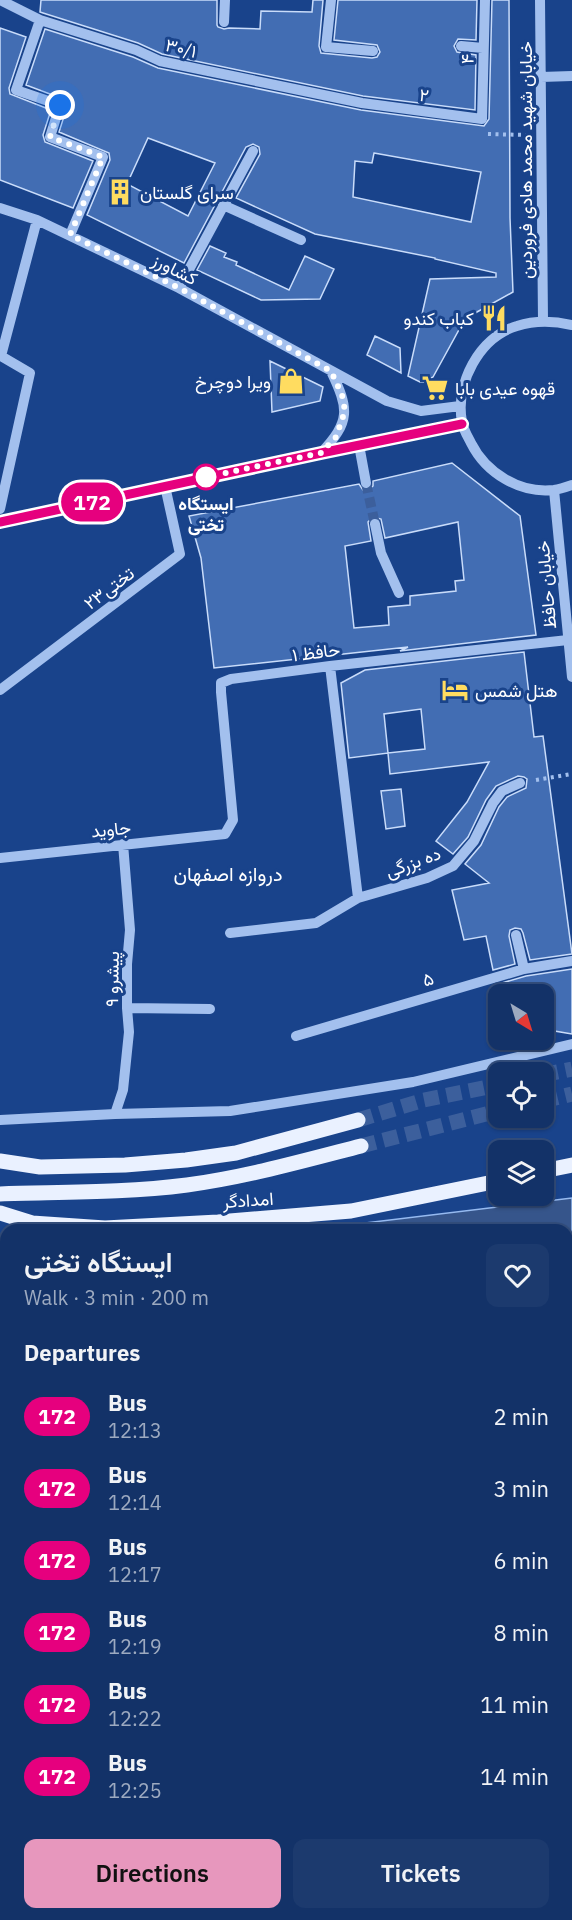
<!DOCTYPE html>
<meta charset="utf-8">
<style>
body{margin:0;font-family:"IBM Plex Sans",Vazirmatn,sans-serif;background:#1c3a6e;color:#f1f3f6;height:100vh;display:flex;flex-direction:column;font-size:22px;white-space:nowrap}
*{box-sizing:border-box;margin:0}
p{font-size:20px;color:#9daac0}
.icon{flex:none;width:33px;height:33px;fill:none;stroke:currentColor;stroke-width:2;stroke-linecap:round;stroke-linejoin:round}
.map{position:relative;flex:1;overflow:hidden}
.details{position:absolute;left:0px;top:1224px;width:573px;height:696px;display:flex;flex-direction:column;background:#133268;border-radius:18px 18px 0 0;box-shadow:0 2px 4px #0004,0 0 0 2px #324d7c}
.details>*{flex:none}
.badge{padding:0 12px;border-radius:20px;font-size:21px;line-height:39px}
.needle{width:39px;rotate:142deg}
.buttons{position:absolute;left:488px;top:984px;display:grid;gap:12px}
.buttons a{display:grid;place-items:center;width:66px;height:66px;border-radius:12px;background:#133268;box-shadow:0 2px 4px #0004,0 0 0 2px #324d7c;font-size:30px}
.you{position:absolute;width:30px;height:30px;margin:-15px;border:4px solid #fff;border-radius:50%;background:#1a73e8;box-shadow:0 0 0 9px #1a73e833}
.map>.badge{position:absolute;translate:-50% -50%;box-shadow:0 0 0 3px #fff}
h2{padding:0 24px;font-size:22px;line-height:54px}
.round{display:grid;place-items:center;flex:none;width:63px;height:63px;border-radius:12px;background:#1c3a6e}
.overview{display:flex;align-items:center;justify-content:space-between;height:102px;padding:0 24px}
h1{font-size:28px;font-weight:600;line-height:45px}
.button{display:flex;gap:12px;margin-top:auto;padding:12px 24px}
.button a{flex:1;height:69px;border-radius:12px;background:#e797bd;color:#111;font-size:24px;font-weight:600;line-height:69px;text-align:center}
.button a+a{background:#1c3a6e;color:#f1f3f6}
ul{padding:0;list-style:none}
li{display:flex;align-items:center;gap:18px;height:72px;padding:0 24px}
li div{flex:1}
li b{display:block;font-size:22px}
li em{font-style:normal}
li .badge{min-width:66px;font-weight:700;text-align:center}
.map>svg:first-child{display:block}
</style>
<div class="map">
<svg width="572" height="1920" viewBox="0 0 572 1920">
<rect width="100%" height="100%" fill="#19438b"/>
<path fill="#36558b" stroke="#96baf0" stroke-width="1.5" d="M 572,1198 L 572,1336 L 567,1337 L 567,1230 L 307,1230 Z
M 0,1244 L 6,1245 L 6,1426 L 0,1426 Z"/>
<path fill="#426db3" stroke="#c9dcfa" stroke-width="1.5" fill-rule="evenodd" d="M 41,0 L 217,0 L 217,25 L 218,27 L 224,29 L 229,28 L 260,29 L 261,11 L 312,12 L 313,0 L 323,0 L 319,46 L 321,53 L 372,58 L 377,57 L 380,52 L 377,45 L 334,40 L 338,0 L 477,0 L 476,40 L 458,39 L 454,46 L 457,52 L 476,55 L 475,110 L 363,96 L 162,54 L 138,43 L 43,13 L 40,12 Z
M 492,0 L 509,0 L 510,218 L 513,292 L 477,312 L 468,319 L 460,328 L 433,377 L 424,382 L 420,382 L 408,376 L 430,279 L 496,277 L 496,273 L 435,259 L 435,258 L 315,234 L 236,198 L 260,154 L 259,147 L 253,144 L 246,147 L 184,263 L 87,215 L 110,160 L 109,153 L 59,132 L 67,107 L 66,100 L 26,85 L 45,29 L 133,57 L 158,68 L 361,110 L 484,126 L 489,119 ZM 148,138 L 215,163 L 188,216 L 127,184 ZM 374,153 L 481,172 L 471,222 L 353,197 L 355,161 L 372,163 Z
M 0,28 L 26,37 L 9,88 L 10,94 L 51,110 L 43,135 L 45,142 L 93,161 L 73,208 L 0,180 Z
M 210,246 L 226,253 L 224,257 L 237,262 L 236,265 L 289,290 L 305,256 L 334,269 L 320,299 L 261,300 L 197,270 Z
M 375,336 L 400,348 L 401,373 L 367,355 Z
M 270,361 L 323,387 L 320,401 L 272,412 Z
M 452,463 L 520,516 L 536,635 L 400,651 L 408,647 L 214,668 L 201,558 L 189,516 L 359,484 L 363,490 L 368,490 L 373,486 L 373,481 ZM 373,517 L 381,519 L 385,538 L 458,522 L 464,580 L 455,581 L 456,591 L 410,596 L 410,605 L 388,607 L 389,625 L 354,628 L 345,546 L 371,541 L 368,522 Z
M 524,652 L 534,737 L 543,736 L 572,954 L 530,960 L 523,933 L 521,929 L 515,928 L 510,930 L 509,936 L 515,964 L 493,970 L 486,936 L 464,940 L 452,890 L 489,883 L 465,864 L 481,845 L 499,807 L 507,797 L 526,788 L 527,779 L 524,777 L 518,776 L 496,786 L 486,800 L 468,837 L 453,854 L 436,841 L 467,802 L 489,762 L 390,774 L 388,753 L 349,758 L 341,683 L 365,670 ZM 421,709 L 425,749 L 388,753 L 384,714 Z
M 401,789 L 405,826 L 386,829 L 381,791 Z
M 572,969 L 572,1034 L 543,1029 L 543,994 L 497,994 L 495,985 L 526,976 Z"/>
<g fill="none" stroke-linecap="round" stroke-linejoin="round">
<path stroke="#3c5f9c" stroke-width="10" stroke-dasharray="10 5" stroke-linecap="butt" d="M 366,483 L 375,524"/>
<path stroke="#3c5f9c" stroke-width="15" stroke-dasharray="15 8" stroke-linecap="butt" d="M 543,1075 L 572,1069
M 543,1101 L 572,1094
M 358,1120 L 424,1100 L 498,1085
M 361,1146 L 498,1111
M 567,1438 L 572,1437"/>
<path stroke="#a3c0ee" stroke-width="4" stroke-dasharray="3 4.5" stroke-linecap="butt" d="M 488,134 L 526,135
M 536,780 L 572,774"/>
<path stroke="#a3c0ee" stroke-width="10" d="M 0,0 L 40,20 L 136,50 L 160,61 L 362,103 L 482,119 L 485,0
M 331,0 L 326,47 L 373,51
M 540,0 L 543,321
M 40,20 L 16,90 L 60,105 L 50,137 L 103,157 L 70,235
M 224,22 L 225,0
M 461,46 L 483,48
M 541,77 L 572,76
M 223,205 L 301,240
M 0,208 L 37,220 L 179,288 L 387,401 L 421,411 L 460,406
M 179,288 L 253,151
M 572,325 C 554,321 536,320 517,326 C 479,337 455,384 462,422 C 463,429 468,437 471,443 C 486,473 520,494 554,490 C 560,489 566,487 572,485
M 359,445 L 366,483
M 321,453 C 351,421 349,409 331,371
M 554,490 L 572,677
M 0,509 L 30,373 L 1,356 L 37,220
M 0,523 L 321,453 L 462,424
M 375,524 L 381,553 L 399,593
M 330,666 L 358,898
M 0,690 L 180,554 L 165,486
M 0,858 L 225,834 L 233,820 L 221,692 L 221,683 L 231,679 L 330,666 L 568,640
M 230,933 L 316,923 L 358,898 L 427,878 L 453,866 L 474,841 L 493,803 L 502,791 L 520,783
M 516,935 L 524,969
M 127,1008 L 210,1009
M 296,1036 L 524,969 L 572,961
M 115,1114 L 123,1090 L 129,1032 L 127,1008 L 127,964 L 130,930 L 123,844
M 0,1120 L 115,1114 L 230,1111 L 413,1082 L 572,1044
M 567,1843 L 572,1843
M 0,1862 L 6,1862
M 89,1914 L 89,1920
M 269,1914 L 270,1920"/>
<path stroke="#eaf1ff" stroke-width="15" d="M 0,1161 L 40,1167 L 125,1165 L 186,1160 L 236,1153 L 358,1120
M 543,1171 L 572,1165
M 0,1194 C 62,1192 125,1193 187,1185 C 246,1177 303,1161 361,1146
M 0,1213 L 32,1223 L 105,1228 L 218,1222 L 351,1211 L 498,1181
M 567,1358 L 572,1357
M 0,1445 L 6,1447
M 0,1500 L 6,1501"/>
</g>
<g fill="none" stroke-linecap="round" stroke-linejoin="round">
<g stroke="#fff" stroke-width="14">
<path id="line" d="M 0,522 L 321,453 L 462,424"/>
</g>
<use href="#line" stroke="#e6007e" stroke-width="9"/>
<path stroke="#fff" stroke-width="6" stroke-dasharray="0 10.8" d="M 60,105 L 50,137 L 103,157 L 70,235 L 179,288 L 331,371 L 342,395 L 345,411 L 336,437 L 321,453 L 206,477"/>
</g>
<defs>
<g id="building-bare" transform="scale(2.07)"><path d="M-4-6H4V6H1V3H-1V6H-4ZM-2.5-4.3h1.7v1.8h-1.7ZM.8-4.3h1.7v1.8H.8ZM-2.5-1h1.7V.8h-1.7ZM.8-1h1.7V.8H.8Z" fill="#ffdc60" stroke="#19438b" stroke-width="2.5" paint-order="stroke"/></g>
<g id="restaurant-bare" transform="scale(2.07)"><path d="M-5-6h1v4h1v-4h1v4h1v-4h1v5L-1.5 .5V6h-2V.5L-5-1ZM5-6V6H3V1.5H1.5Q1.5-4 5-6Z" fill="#ffdc60" stroke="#19438b" stroke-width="2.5" paint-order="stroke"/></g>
<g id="shop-bare" transform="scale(2.07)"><path d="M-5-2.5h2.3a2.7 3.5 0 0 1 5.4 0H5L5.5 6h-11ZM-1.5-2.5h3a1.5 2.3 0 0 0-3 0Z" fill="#ffdc60" stroke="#19438b" stroke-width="2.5" paint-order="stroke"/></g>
<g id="supermarket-bare" transform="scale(2.07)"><path d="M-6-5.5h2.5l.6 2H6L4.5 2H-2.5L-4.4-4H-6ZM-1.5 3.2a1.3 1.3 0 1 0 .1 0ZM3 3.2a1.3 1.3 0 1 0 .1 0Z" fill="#ffdc60" stroke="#19438b" stroke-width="2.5" paint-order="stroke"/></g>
<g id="hotel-bare" transform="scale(2.07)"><path d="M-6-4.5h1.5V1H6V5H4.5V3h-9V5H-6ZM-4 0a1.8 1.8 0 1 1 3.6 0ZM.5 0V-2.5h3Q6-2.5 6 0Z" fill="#ffdc60" stroke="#19438b" stroke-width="2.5" paint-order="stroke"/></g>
</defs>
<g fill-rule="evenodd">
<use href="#building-bare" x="120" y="192"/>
<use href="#restaurant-bare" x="494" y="318"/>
<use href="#shop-bare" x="291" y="381"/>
<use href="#supermarket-bare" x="435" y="388"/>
<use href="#hotel-bare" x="455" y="690"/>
</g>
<circle fill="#fff" stroke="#e6007e" stroke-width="3" cx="206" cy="477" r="12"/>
<g text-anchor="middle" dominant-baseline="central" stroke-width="6" stroke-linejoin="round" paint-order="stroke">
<g font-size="18" fill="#fff" stroke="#19438b">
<text transform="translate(181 48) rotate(14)">۳۰/۱</text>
<text transform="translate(467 59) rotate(-89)">۴</text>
<text transform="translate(424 95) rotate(8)">۲</text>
<text transform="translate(525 160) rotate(-90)">خیابان شهید محمد هادی فروردین</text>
<text transform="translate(175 269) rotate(27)">کشاورز</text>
<text transform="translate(546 585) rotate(-95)">خیابان حافظ</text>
<text transform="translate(109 588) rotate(-37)">تختی۲۳</text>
<text transform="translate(316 652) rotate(-7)">حافظ ۱</text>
<text transform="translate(111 829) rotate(-6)">جاوید</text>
<text transform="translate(413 862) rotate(-20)">ده بزرگی</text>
<text transform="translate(112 979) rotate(-89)">پیشرو ۹</text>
<text transform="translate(428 979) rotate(-17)">۵</text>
<text transform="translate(248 1200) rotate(-4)">امدادگر</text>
</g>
<g font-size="18" fill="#fff" stroke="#19438b" text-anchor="start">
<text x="140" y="192">سرای گلستان</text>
<text x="474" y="318" text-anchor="end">کباب کندو</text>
<text x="271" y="381" text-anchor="end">ویرا دوچرخ</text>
<text x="455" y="388">قهوه عیدی بابا</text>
<text x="475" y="690">هتل شمس</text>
</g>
<g font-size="18" font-weight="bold" fill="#fff" stroke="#19438b">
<text x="206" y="503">ایستگاه<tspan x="206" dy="21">تختی</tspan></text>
</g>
<g font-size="20" fill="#fff" stroke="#19438b">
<text x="228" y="873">دروازه اصفهان</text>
</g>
</g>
</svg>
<div class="buttons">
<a><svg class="needle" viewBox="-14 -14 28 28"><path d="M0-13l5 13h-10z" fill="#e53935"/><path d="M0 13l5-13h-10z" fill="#9daac0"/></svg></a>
<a><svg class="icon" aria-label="locate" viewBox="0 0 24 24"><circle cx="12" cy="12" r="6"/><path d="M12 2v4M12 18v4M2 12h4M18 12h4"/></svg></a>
<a><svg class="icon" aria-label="layers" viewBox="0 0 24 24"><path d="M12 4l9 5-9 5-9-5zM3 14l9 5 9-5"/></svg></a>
</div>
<div class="you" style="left:60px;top:105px"></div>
<b class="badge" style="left:92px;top:502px;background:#e6007e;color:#fff">172</b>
<section class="details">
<div class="overview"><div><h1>ایستگاه تختی</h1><p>Walk · 3 min · 200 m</p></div><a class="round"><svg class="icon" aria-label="heart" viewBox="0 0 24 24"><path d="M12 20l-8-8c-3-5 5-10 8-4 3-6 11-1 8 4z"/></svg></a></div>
<h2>Departures</h2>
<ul>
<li><span class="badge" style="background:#e6007e;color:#fff">172</span><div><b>Bus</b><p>12:13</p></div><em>2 min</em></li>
<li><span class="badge" style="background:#e6007e;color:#fff">172</span><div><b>Bus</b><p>12:14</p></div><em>3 min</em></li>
<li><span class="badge" style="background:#e6007e;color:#fff">172</span><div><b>Bus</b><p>12:17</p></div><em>6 min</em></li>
<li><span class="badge" style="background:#e6007e;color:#fff">172</span><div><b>Bus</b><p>12:19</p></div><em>8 min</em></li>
<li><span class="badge" style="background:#e6007e;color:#fff">172</span><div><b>Bus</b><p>12:22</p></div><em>11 min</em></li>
<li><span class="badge" style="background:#e6007e;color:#fff">172</span><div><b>Bus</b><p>12:25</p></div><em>14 min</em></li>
</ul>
<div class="button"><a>Directions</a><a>Tickets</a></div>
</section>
</div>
